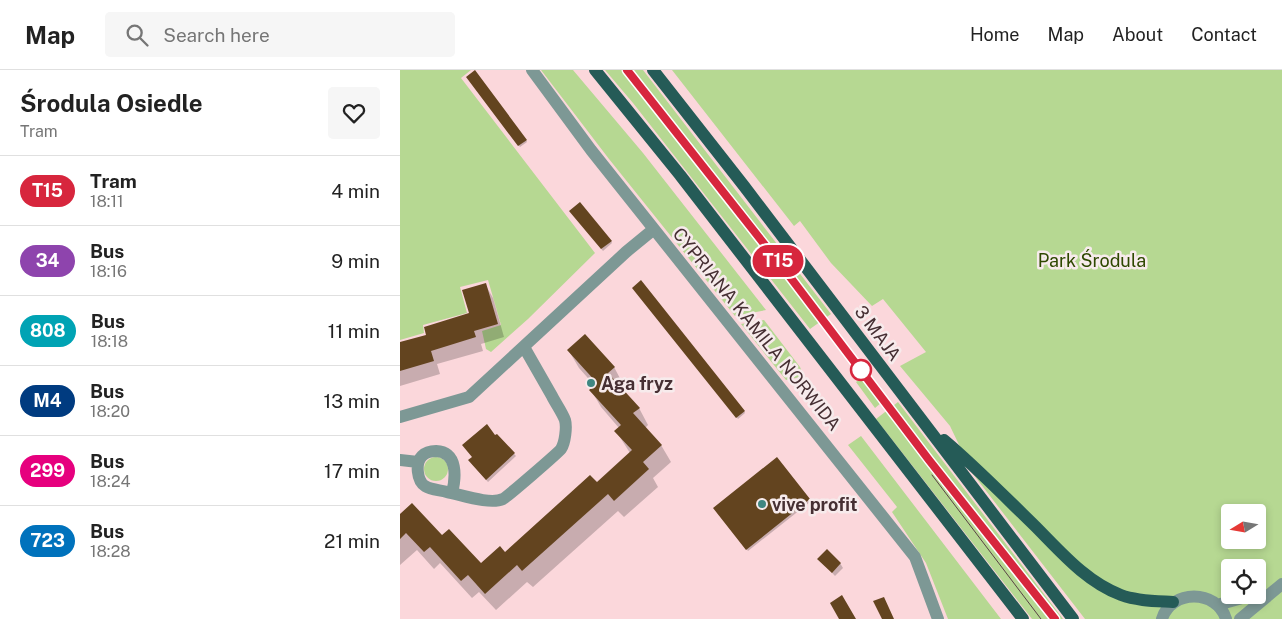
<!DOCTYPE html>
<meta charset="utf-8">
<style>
body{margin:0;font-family:"Public Sans",sans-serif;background:#f6f6f6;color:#222;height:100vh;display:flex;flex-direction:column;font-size:19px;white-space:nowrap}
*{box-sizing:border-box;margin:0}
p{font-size:16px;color:#767676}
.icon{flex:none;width:28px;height:28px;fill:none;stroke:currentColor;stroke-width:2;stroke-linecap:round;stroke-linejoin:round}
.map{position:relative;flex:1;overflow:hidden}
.sheet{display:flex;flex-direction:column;background:#fff;width:400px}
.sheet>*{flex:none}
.badge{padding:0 10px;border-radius:16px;font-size:18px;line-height:32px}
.needle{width:32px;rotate:259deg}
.buttons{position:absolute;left:821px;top:434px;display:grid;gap:10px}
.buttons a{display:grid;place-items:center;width:45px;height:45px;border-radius:5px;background:#fff;box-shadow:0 2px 8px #0003;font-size:25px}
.map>.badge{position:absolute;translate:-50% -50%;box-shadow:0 0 0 2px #fff}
.round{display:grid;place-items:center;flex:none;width:52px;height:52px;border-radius:5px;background:#f6f6f6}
.overview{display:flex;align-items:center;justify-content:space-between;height:85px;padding:0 20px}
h1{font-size:24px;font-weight:700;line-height:38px}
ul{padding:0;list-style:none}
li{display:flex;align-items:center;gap:15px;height:70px;padding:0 20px;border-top:1px solid #e0e0e0}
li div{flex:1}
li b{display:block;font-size:19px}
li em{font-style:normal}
li .badge{min-width:55px;font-weight:700;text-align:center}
header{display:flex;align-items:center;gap:30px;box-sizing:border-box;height:70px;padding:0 25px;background:#fff;border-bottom:1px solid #e0e0e0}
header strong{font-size:24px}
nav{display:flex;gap:28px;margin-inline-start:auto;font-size:18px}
.search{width:350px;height:45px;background:#f6f6f6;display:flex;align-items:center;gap:12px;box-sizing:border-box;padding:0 18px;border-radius:5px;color:#767676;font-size:19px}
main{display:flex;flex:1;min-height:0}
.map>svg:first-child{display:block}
</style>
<header>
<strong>Map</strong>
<div class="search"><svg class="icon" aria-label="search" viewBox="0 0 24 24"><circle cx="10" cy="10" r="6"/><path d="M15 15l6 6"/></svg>Search here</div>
<nav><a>Home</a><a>Map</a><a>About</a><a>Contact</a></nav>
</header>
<main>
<section class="sheet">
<div class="overview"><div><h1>Środula Osiedle</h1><p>Tram</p></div><a class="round"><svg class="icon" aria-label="heart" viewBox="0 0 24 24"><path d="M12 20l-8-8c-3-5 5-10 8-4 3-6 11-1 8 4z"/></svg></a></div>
<ul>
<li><span class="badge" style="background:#d7263d;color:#fff">T15</span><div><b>Tram</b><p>18:11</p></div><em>4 min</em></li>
<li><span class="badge" style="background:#8e44ad;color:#fff">34</span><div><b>Bus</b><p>18:16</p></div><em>9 min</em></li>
<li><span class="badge" style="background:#00a3b4;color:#fff">808</span><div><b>Bus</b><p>18:18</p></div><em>11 min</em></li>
<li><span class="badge" style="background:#003b80;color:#fff">M4</span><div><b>Bus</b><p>18:20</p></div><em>13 min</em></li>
<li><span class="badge" style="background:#e6007e;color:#fff">299</span><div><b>Bus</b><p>18:24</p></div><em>17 min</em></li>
<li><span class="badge" style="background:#0072bc;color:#fff">723</span><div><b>Bus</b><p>18:28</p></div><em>21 min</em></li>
</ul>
</section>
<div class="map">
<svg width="882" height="549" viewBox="0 0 882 549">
<rect width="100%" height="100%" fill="#fbd7db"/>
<path fill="#b6d892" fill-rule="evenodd" d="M 0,0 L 71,0 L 61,8 L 195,183 L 128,249 L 91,282 L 86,279 L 82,261 L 101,255 L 88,210 L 60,217 L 67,243 L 23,255 L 24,263 L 0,270 Z
M 141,0 L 173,0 L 243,83 L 366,240 L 335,246 L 209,89 Z
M 205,0 L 243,0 L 431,244 L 410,259 L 233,33 Z
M 272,0 L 882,0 L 882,549 L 685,549 L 573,404 L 550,356 L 500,296 L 526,282 L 483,229 L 472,236 L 431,193 L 400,151 L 394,156 ZM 830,442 L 858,442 L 858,470 L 830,470 ZM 830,498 L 858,498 L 858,525 L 830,525 Z
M 364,250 L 400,297 L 402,302 L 400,307 L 386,310 L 341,254 Z
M 469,303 L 487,328 L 475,338 L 456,312 Z
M 498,332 L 663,549 L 632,549 L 476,349 Z
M 461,366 L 601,549 L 548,549 L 526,493 L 492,442 L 497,437 L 448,375 Z
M24 399a12 12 0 1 1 24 0a12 12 0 1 1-24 0Z"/>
<path fill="#0003" d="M 69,9 L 126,70 L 127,72 L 120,77 Z
M 172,143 L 211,171 L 212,173 L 203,181 Z
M 85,214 L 93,228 L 104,267 L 81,274 L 83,281 L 37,294 L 40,304 L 0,316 L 0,274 L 28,266 L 71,244 Z
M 234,220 L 344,341 L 345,343 L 338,349 Z
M 169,281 L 214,297 L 223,314 L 220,318 L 239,338 L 248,355 L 245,358 L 261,375 L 271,392 L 253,408 L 258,417 L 224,447 L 218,441 L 133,517 L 127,512 L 96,540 L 79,522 L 72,528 L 40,493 L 34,499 L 17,480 L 0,495 L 0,446 L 42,467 L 81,495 L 105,484 L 197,414 L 230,383 L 216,361 L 219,358 L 201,337 L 191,320 L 195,316 L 179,298 Z
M 97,365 L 116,386 L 88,412 L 71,393 L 73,387 Z
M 377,389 L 410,432 L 348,481 L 316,441 Z
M 419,489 L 440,493 L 443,498 L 435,506 Z"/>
<path fill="#63441f" d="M 75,0 L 127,70 L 118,76 L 66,7 Z
M 180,132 L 212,171 L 201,179 L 169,141 Z
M 241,210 L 345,341 L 336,348 L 232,218 Z
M 86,213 L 98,254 L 74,261 L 76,267 L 31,281 L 34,291 L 0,301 L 0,272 L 26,265 L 24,257 L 69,243 L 62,220 Z
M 185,264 L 215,297 L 208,303 L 240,338 L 233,343 L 262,375 L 243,392 L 249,399 L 214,431 L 208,424 L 122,501 L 117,495 L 85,524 L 68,505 L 61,511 L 30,477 L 24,482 L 6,463 L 0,469 L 0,444 L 12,433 L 42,465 L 49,459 L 81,493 L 100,476 L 105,482 L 190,405 L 197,412 L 232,380 L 214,361 L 221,355 L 189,320 L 197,313 L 167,280 Z
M 87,354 L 95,365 L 97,364 L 115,383 L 86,410 L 68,390 L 72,387 L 62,375 Z
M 377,387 L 410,429 L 346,480 L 313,438 Z
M 427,479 L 441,493 L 432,503 L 417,489 Z
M 442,525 L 456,549 L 439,549 L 430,533 Z
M 484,527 L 494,549 L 482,549 L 473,531 Z"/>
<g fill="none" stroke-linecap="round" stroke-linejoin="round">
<path stroke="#7d9895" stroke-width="12" d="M 132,0 L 191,80 L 515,487 L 538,549
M 0,347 L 69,327 L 226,182 L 254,159
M 0,390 L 18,392
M 52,423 C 56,407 58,382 36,381 C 31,381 25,383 22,386 C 15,393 17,411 25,416 C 31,420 41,420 47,422 C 62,425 90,435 103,429 C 107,427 158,383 161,379 C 165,373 167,357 165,350 C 162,342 156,334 152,326 C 143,310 133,293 124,277
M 817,535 L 853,525
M 762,549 C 771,519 817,519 826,549
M 840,549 L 882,514"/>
<path stroke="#255b57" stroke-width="12" d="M 195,0 L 280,105 L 623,549
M 253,0 L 344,116 L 673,549
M 544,370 C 576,397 605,427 635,456 C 660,481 686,512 721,525 C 737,531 756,531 773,532"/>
<path stroke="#594145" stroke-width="1" d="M 227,0 L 397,216 L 529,390 L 655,549
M 532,405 L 641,549"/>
</g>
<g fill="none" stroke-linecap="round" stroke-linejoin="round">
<g stroke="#fff" stroke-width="11">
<path id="line" d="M 227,0 L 387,203 L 529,390 L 655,549"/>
</g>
<use href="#line" stroke="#d7263d" stroke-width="8"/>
</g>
<circle fill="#fff" stroke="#d7263d" stroke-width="2.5" cx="461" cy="300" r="10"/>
<g fill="#3f8782" stroke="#f7ebec" stroke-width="2">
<circle cx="191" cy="313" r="5"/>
<circle cx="362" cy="434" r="5"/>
</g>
<g text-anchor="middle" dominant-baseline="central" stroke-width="5" stroke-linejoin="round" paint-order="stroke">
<g font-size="18" fill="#2e4800" stroke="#f7ebec">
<text x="692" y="190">Park Środula</text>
</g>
<g font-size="18" fill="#462f33" stroke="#f7ebec">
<text transform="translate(357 259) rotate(51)">CYPRIANA KAMILA NORWIDA</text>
<text transform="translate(478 263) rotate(53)">3 MAJA</text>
</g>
<g font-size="18" font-weight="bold" fill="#462f33" stroke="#f7ebec" text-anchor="start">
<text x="201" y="313">Aga fryz</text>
<text x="372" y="434">vive profit</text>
</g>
</g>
</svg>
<div class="buttons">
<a><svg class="needle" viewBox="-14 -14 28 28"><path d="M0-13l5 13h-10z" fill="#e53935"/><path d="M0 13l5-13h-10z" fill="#767676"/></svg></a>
<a><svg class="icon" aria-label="locate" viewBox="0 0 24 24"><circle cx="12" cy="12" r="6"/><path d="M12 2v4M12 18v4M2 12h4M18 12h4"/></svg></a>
</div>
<b class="badge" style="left:378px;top:191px;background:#d7263d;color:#fff">T15</b>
</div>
</main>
